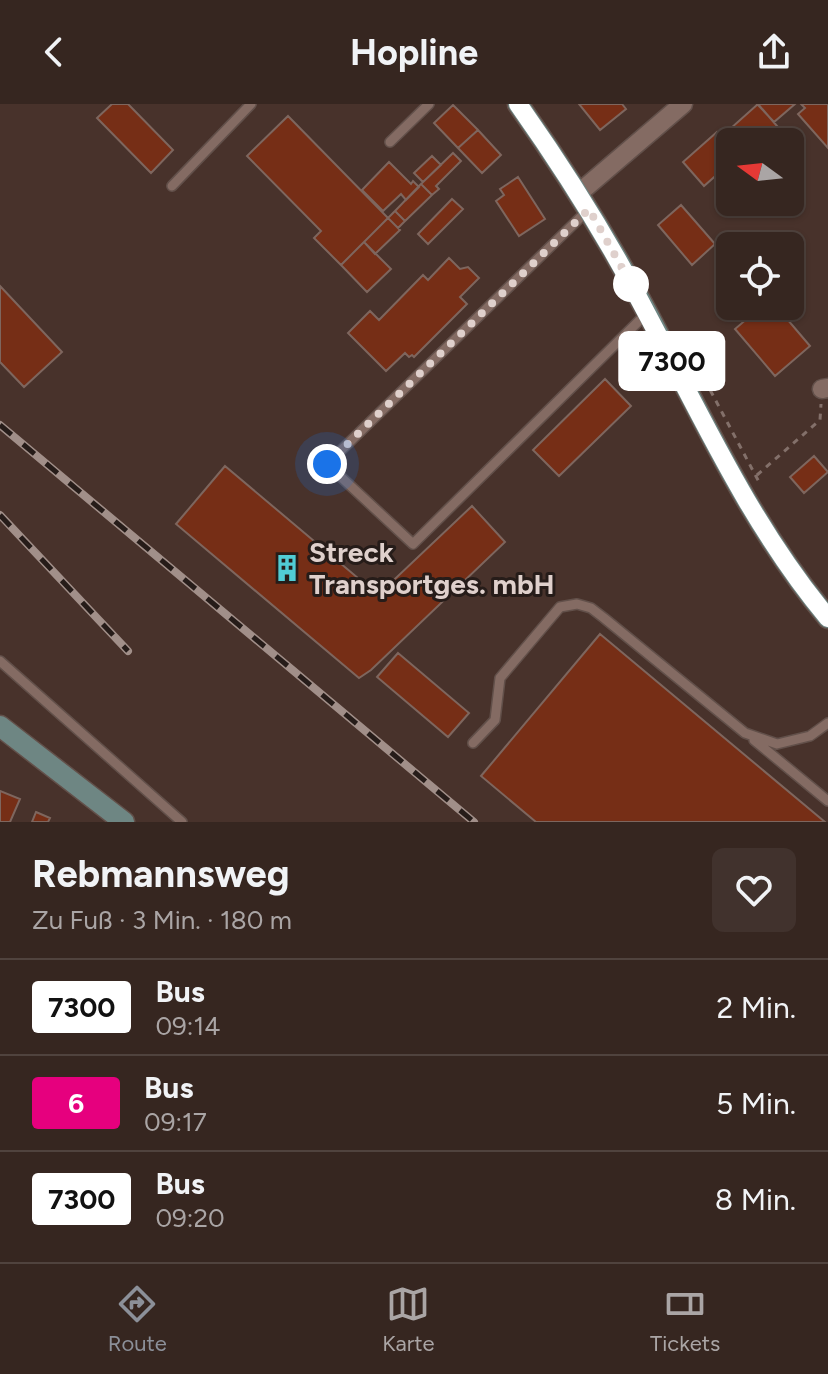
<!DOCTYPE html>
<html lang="de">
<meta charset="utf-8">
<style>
body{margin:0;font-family:Figtree,sans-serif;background:#41322d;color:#f1f3f6;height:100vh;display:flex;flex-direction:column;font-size:30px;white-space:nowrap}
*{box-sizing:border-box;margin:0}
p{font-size:26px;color:#aaa5a5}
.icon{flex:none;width:44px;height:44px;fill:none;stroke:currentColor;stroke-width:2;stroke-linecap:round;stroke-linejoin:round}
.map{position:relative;height:718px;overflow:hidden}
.sheet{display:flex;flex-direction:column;background:#362620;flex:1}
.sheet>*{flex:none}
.badge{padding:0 16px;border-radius:6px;font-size:28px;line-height:52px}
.needle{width:52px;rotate:285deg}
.buttons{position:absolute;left:716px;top:24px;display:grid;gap:16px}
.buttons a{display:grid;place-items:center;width:88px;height:88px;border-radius:12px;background:#362620;box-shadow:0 2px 6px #0004,0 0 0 2px #50433e;font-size:40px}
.you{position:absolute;width:40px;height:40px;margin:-20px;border:6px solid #fff;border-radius:50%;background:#1a73e8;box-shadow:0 0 0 12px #1a73e833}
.map>.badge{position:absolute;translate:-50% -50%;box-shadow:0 0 0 4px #fff}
.round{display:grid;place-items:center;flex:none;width:84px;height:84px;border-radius:12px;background:#41322d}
.head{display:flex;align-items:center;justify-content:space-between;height:136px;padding:0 32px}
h1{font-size:38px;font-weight:700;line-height:60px}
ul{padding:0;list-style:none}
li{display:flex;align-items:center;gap:24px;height:96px;padding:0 32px;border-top:2px solid #50433e}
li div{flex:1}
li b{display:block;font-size:30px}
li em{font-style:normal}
li .badge{min-width:88px;font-weight:700;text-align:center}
header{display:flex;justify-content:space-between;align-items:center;height:104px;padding:0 32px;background:#362620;font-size:36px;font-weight:700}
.dock{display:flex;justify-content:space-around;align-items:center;height:112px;border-top:2px solid #50433e;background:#362620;font-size:22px;color:#aaa5a5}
.dock a{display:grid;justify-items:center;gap:4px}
.dock .on{color:#8c9099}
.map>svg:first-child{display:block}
</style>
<header><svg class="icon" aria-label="back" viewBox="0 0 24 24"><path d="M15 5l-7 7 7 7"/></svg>Hopline<svg class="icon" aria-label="share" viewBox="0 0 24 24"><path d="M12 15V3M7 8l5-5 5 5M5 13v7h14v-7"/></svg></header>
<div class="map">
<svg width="828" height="718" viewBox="0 0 828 718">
<rect width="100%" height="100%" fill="#48322b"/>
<path fill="#762e16" stroke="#7e665e" stroke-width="2" d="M 112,0 L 128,0 L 173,46 L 151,69 L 97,14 Z
M 579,0 L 622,0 L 626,5 L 600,26 Z
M 757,0 L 795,0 L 774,18 Z
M 758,0 L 777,22 L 759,38 L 730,38 L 730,43 L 721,33 Z
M 801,0 L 828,0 L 828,44 L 798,10 L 805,4 Z
M 453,1 L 478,26 L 458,44 L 434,19 Z
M 288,12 L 388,114 L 341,161 L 314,134 L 321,127 L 247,52 Z
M 478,26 L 501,51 L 482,69 L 458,44 Z
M 717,28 L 730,43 L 730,59 L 704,82 L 683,58 Z
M 453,49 L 461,57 L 436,82 L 439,85 L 432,91 L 421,80 Z
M 432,52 L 441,61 L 423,78 L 414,69 Z
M 389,58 L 411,80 L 413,77 L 419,83 L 406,96 L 401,90 L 383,107 L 362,86 Z
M 518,73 L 545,115 L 519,132 L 496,97 L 504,91 L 500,85 Z
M 421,80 L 432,91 L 405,117 L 395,107 Z
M 452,95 L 463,105 L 428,140 L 418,130 Z
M 681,101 L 715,140 L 692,161 L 658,121 Z
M 395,107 L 405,117 L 398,124 L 388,114 Z
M 388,114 L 400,126 L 375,150 L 364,138 Z
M 364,138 L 391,165 L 367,188 L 341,161 Z
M 449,154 L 460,165 L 468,163 L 479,174 L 460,193 L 467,200 L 414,253 L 412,251 L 409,253 L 405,249 L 386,267 L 348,229 L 370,207 L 379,216 L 423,171 L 428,176 Z
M 0,182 L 62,248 L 24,283 L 0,258 Z
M 762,202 L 776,202 L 810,242 L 775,272 L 735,225 Z
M 605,275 L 631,302 L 559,372 L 533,346 Z
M 814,352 L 828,368 L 804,389 L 790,373 Z
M 225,362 L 378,491 L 472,402 L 505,438 L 371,566 L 359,574 L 176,420 Z
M 600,530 L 825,718 L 536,718 L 481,672 Z
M 398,549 L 469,609 L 448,633 L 377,573 Z
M 0,687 L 20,695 L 10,718 L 0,718 Z
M 36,708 L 50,714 L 48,718 L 32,718 Z"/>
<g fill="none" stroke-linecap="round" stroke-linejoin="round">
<g stroke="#62504a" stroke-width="12">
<path id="lane" d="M 390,38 L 429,0
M 172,82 L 251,0
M 589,105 L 327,360 L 413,440 L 647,209
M 0,557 L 182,718
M 754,636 L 828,697
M 473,639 L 495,616 L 500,574 L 560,503 L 577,500 L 591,504 L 604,514 L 745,629 L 777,640 L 810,632 L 828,619"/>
</g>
<g stroke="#62504a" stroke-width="21">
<path id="street" d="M 579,89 L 683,0
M 822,285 L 828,284"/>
</g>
<g stroke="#62504a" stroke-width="23">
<path id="secondary" d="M 518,0 C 566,68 610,138 649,212 C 703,315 752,423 828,514
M 0,622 L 124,718"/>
</g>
<path stroke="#83706a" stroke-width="3" stroke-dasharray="6 6" stroke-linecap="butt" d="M 699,265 L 759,378
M 757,371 L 820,316 L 821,300"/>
<use href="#lane" stroke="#846b63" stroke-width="9"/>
<use href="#street" stroke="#846b63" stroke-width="18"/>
<use href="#secondary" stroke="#6e8683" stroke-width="20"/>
<g stroke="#a18f89" stroke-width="8">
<path id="rail" d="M 0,321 L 474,718
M 0,411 L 128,547"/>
</g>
<use href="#rail" stroke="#261c19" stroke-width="5" stroke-dasharray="15" stroke-linecap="butt"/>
</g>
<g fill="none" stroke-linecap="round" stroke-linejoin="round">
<g stroke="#fff" stroke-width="18">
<path id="line" d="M 518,0 C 566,68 610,138 648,212 C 703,315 752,423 828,514"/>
</g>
<use href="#line" stroke="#fff" stroke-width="12"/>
<path stroke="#dfd0cc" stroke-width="8" stroke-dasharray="0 14.4" d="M 327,360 L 589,105 L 631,180"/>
</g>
<defs>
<g id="building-bare" transform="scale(2.16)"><path d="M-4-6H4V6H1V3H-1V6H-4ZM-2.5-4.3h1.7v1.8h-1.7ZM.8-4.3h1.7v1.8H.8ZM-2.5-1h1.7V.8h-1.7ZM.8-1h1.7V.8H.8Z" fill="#51ccd5" stroke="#261c19" stroke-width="2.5" paint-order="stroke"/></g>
</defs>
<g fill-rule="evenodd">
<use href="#building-bare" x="287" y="464"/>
</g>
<circle fill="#fff" stroke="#fff" stroke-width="4" cx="631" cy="180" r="16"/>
<g text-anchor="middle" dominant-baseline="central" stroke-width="6" stroke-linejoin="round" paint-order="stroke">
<g font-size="28" font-weight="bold" fill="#dfd0cc" stroke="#261c19" text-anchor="start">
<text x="309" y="448">Streck<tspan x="309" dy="32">Transportges. mbH</tspan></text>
</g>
</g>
</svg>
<div class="buttons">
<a><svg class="needle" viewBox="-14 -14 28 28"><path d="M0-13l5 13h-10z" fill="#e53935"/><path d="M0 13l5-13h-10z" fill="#aaa5a5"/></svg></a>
<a><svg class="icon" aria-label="locate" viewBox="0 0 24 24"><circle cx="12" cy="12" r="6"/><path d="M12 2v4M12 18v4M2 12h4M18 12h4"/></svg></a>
</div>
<div class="you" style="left:327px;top:360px"></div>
<b class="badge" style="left:672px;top:257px;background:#fff;color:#111">7300</b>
</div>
<section class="sheet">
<div class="head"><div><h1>Rebmannsweg</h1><p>Zu Fuß · 3 Min. · 180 m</p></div><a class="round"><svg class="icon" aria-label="heart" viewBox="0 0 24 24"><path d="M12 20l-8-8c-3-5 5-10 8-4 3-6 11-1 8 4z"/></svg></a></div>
<ul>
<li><span class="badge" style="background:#fff;color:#111">7300</span><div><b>Bus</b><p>09:14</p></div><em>2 Min.</em></li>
<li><span class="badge" style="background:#e6007e;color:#fff">6</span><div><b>Bus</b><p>09:17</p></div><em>5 Min.</em></li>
<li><span class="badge" style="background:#fff;color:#111">7300</span><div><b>Bus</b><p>09:20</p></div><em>8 Min.</em></li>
</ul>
</section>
<nav class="dock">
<a class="on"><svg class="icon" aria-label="directions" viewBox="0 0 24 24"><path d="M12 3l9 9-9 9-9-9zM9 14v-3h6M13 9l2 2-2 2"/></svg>Route</a>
<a><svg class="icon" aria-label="map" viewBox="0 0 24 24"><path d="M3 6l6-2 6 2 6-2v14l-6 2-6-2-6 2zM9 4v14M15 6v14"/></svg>Karte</a>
<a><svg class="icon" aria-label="tickets" viewBox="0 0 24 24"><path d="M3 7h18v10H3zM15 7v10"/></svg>Tickets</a>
</nav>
